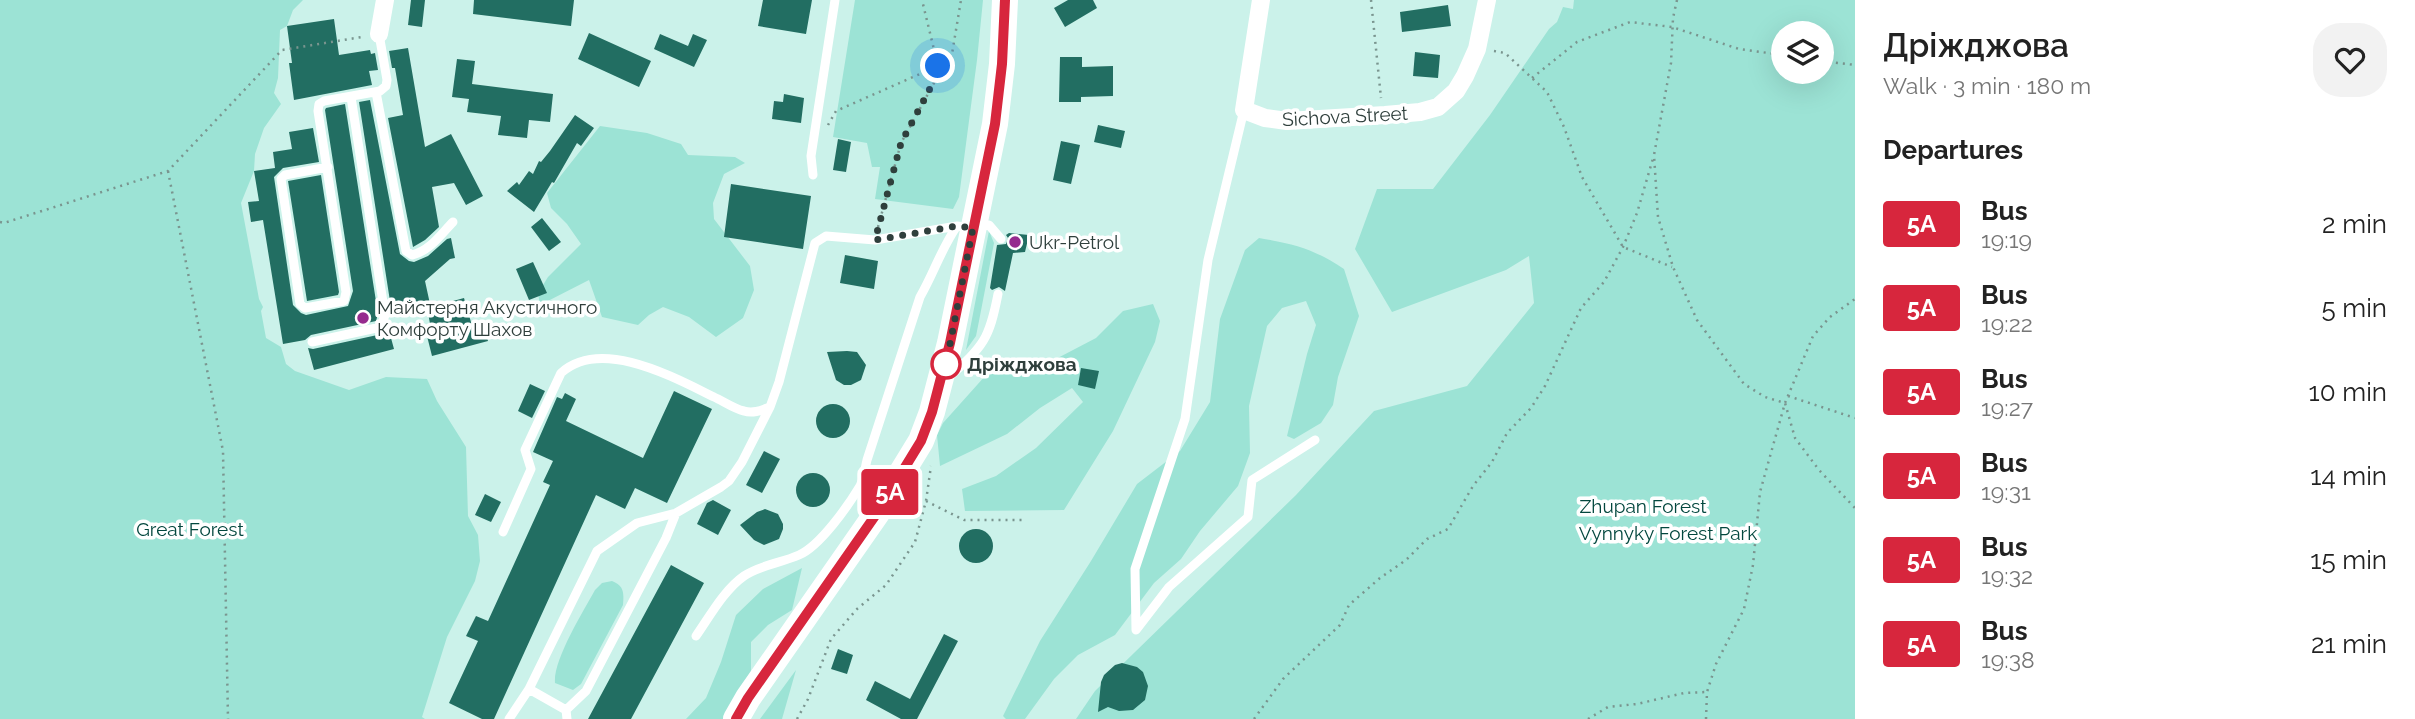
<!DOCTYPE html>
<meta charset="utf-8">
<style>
body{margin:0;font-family:Raleway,sans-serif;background:#f2f2f2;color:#222;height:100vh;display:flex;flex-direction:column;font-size:26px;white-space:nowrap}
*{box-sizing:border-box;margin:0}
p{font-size:23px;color:#767676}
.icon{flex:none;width:38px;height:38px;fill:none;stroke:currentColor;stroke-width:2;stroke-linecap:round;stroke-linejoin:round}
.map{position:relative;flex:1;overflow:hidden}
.drawer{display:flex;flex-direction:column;background:#fff;width:560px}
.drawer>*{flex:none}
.badge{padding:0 14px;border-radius:5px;font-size:24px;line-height:46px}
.controls{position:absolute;left:1771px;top:21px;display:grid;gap:14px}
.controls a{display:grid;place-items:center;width:63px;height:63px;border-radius:50%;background:#fff;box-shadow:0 7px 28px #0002;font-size:35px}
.you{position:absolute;width:35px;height:35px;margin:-18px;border:5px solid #fff;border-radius:50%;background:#1a73e8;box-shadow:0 0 0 10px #1a73e833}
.map>.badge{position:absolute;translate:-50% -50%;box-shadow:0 0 0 4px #fff}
h2{padding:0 28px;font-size:26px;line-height:63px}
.round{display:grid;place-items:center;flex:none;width:74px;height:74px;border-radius:28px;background:#f2f2f2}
.headline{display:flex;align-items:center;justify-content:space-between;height:119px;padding:0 28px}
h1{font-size:33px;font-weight:600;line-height:52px}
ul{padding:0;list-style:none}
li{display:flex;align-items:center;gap:21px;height:84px;padding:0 28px}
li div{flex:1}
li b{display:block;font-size:26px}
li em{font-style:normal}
li .badge{min-width:77px;font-weight:700;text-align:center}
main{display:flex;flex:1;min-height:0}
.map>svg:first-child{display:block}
</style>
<main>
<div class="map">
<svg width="1855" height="719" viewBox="0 0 1855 719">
<rect width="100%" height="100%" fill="#cbf2ea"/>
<path fill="#9ce3d5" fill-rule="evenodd" d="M 0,0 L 303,0 L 293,10 L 287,26 L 280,30 L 278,78 L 274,93 L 281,104 L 264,128 L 255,154 L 254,171 L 241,203 L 259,299 L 263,307 L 261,311 L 266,338 L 281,347 L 286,364 L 295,371 L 349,390 L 386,377 L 427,379 L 437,401 L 466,447 L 468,516 L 478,535 L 480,561 L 475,581 L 447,637 L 422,717 L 425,719 L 0,719 Z
M 855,0 L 983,0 L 977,60 L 959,197 L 953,209 L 875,199 L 880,167 L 872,167 L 867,143 L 833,137 Z
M 1574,0 L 1855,0 L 1855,719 L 1076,719 L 1095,691 L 1296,495 L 1374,411 L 1467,386 L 1534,303 L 1529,256 L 1506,270 L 1392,312 L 1355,249 L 1377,189 L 1433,189 L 1490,115 L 1549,29 L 1557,22 L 1563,7 L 1573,9 ZM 1783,33 L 1822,33 L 1822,72 L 1783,72 Z
M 600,126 L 647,133 L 681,144 L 688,155 L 735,157 L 745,163 L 724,174 L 713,203 L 714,219 L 750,266 L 754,290 L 743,318 L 716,337 L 689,317 L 663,307 L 649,315 L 638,325 L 602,317 L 589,280 L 540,305 L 538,293 L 548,277 L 581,244 L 567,224 L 551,208 L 547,193 Z
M 989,231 L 994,243 L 979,321 L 976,336 L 966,350 Z
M 1259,238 C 1295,244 1314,249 1344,269 L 1359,316 L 1338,377 L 1333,405 L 1321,423 L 1294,439 L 1287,436 L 1307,354 L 1316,325 L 1306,301 L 1282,308 L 1267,326 L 1249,406 L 1250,453 L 1238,486 L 1200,531 L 1181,559 L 1154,583 L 1115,635 L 1078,655 L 1054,679 L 1025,719 L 1006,719 L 1003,716 L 1040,641 L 1091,561 L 1137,484 L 1180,451 L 1210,402 L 1220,319 L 1245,250 Z
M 1153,304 L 1160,321 L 1155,342 L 1113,431 L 1064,510 L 965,511 L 962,489 L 996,476 L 1036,448 L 1083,402 L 1072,388 L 1040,408 L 1007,434 L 940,466 L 937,435 L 943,423 L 986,375 L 1004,371 L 1029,373 L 1096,338 L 1123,311 Z
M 802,568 L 792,610 L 768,625 L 751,642 L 751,673 L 723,719 L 686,719 L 706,698 L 721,662 L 736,615 L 763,589 Z
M 612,581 C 624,586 624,592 623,605 L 581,684 L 573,690 L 555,683 C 553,660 583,612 595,590 L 602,583 Z
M 796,670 L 782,719 L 760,719 Z"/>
<path fill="#226e62" d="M 411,0 L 425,0 L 422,27 L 408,25 Z
M 474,0 L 574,0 L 571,26 L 473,14 Z
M 763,0 L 812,0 L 806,34 L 758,26 Z
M 1068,0 L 1093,0 L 1097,8 L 1065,27 L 1054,8 Z
M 1448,5 L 1451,26 L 1402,32 L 1400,12 Z
M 334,19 L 339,55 L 370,50 L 371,54 L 375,53 L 378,70 L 369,71 L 372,85 L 294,100 L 289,63 L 292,63 L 287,26 Z
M 589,33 L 651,61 L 639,87 L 578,59 Z
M 660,34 L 688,46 L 693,34 L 707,40 L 694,67 L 654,49 Z
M 408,48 L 425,147 L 451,134 L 483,196 L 466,205 L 454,183 L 432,187 L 439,227 L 425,240 L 413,247 L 388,118 L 403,115 L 395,68 L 392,68 L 389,51 Z
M 1415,52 L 1440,55 L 1438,78 L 1413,76 Z
M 1060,57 L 1082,57 L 1082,67 L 1113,66 L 1113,96 L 1081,97 L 1081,102 L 1059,102 Z
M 457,59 L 475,61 L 472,84 L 553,94 L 550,122 L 529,120 L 527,138 L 498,135 L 501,116 L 467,112 L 469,99 L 452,97 Z
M 784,94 L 804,98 L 801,123 L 772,119 L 774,101 L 783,102 Z
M 370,100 L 400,254 L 409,261 L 414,262 L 428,256 L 447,239 L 451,238 L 455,258 L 450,259 L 425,281 L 430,304 L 441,301 L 442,304 L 464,298 L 473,329 L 484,326 L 488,341 L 432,356 L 427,336 L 432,334 L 427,308 L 392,314 L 359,102 Z
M 345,104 L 378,314 L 376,321 L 311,335 L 305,340 L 283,344 L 263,220 L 251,222 L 248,202 L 259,201 L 254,171 L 275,168 L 273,152 L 292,149 L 289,132 L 313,128 L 319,162 L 283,168 L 274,177 L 293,305 L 301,313 L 306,315 L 348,306 L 353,291 L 325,110 L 326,108 Z
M 575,115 L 594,128 L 581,146 L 577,143 L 554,183 L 552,182 L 534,212 L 507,191 L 517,182 L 519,185 L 529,171 L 533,174 L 539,161 L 541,162 L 550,151 Z
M 1098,125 L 1125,131 L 1121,148 L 1094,142 Z
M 838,139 L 851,142 L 846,172 L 833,170 Z
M 1061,141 L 1080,145 L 1071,184 L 1053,180 Z
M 321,175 L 339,292 L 338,295 L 307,301 L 288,181 Z
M 731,184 L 811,196 L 803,249 L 724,237 Z
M 542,218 L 561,242 L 549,251 L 531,227 Z
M 1009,233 L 1029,235 L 1025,252 L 1013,253 L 1005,291 L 999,287 L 992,290 L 990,288 L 997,245 L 1006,244 L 1008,238 L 1006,235 Z
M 845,255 L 878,261 L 874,289 L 840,283 Z
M 533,262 L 547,293 L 529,300 L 516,269 Z
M 388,327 L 394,349 L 314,370 L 308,348 L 313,349 L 382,334 Z
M 847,351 L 857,352 L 866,365 L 861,380 L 851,385 L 844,385 L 836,380 L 827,352 Z
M 1081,368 L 1099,371 L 1095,389 L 1078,385 Z
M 530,384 L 545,391 L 532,418 L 518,411 Z
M 674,391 L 712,409 L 667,503 L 635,488 L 625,509 L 596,495 L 494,719 L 482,719 L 449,703 L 478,641 L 466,636 L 476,616 L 488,621 L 550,485 L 543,482 L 553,461 L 533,452 L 557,397 L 562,399 L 565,393 L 576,399 L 566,421 L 643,458 Z
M816 421a17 17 0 1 1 34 0a17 17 0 1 1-34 0Z
M 764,451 L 780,459 L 762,493 L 746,485 Z
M796 490a17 17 0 1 1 34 0a17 17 0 1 1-34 0Z
M 485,494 L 501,502 L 491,522 L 475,515 Z
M 713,500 L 731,510 L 718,535 L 697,524 L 707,503 Z
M 765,509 L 778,514 L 783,524 L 783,529 L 779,539 L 764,545 L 754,540 L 740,525 L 757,512 Z
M959 546a17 17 0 1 1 34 0a17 17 0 1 1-34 0Z
M 671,565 L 704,583 L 631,719 L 588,719 Z
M 944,634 L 958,641 L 917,719 L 901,719 L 866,700 L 875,681 L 910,699 Z
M 838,649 L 853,655 L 847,674 L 831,669 Z
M 1122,663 L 1137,667 L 1143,672 L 1148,686 L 1145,700 L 1133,710 L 1119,711 L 1108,707 L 1098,712 L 1101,682 L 1104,675 L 1115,665 Z"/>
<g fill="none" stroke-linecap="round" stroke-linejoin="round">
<path stroke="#7a958f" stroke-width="2.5" stroke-dasharray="2 5" stroke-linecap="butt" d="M 1371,0 L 1381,98
M 1677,0 L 1673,18 L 1671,63 L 1654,155 L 1658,217 L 1673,267 L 1697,320 L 1744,384 L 1765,397 L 1785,403 L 1795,438 L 1819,470 L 1855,508
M 1494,51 L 1505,53 L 1547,92 L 1564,127 L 1582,177 L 1623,247 L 1672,267
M 1822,61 L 1855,65
M 1532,78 L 1577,42 L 1630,22 L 1672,27 L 1739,49 L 1783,55
M 828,125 L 836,111 L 938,66 L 922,0
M 168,171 L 223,451 L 228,719
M 0,222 L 4,223 L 168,171 L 282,50 L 362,37
M 878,227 L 901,143 L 934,83 L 938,66 L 951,60 L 961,0
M 1788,396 L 1855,418
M 926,501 L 964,520 L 1023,520
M 797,719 L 808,699 L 831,639 L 857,609 L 886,585 L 915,542 L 926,501 L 931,466
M 1254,719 L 1283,679 L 1340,625 L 1349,605 L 1380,578 L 1406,560 L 1427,539 L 1448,529 L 1473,486 L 1492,462 L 1507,433 L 1531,408 L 1545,386 L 1581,308 L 1604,282 L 1623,247 L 1637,213 L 1654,155
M 1588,719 L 1608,707 L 1637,704 L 1684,693 L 1707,692
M 1706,719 L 1707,692 L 1716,664 L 1744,609 L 1753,565 L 1760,492 L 1785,403 L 1813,336 L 1830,317 L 1855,299"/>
<path stroke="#fff" stroke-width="9" d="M 376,92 L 406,251 L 412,255 C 430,251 441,234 453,222
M 1244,110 L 1208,260 L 1185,419 L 1135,569 L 1136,630 L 1169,587 L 1248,517 L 1252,480 L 1315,440
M 328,167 L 285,175 L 281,179 L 300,304 L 305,308 L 344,301 L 346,292 L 318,111 L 319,104 L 324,101 L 380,91 L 386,86 L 387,80 L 379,34
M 813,175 L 811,156 L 835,0
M 312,342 L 381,327 L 385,315 L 351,97
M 948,378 C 983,346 989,341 998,294
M 503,532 L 531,469 L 525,450 L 561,373 C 601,337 673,377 714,397 C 723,401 734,409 744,411 C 753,414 762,410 770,407
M 696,636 C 710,616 724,590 744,576 C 760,565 781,563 799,555 C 820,546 848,506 860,486 C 864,479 865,468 867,460 L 920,297 C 934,273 941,249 957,226
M 529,689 L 566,710 L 567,719
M 566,710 L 586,691 L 666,538 L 676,513
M 509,719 L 529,689 L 597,551 L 637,523 L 676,513 L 721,487 L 729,481 L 742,462 L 770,407 L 779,382 L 815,243 L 826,236 L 875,240 L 957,226 L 973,228 L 989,225 L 1001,239"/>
<path stroke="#fff" stroke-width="18" d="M 1261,0 L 1244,110 L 1265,118 L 1287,121 L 1385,115 L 1420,112 L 1438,107 L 1456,91 L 1465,76 L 1477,49 L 1487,0
M 379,34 L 385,0"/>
<path stroke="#fff" stroke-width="26" d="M 736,719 L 748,698 L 877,513 L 921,441 L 932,412 L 950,343 L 995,124 L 1002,64 L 1005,0"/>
</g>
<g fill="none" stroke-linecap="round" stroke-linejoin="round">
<g stroke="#fff" stroke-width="16">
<path id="line" d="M 736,719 L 748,698 L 877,513 L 921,441 L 932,412 L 950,343 L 995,124 L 1002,64 L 1005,0"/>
</g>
<use href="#line" stroke="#d7263d" stroke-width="10"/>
<path stroke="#2f3f3c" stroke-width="7" stroke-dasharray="0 12.6" d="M 938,66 L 933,83 L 901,143 L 875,240 L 957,226 L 973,228 L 946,364"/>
</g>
<g fill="#952b8e" stroke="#fff" stroke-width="2.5">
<circle cx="1015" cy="242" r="7"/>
<circle cx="363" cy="318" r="7"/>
</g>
<circle fill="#fff" stroke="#d7263d" stroke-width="3.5" cx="946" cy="364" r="14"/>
<g text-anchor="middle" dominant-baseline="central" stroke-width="7" stroke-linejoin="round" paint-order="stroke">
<g font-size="19" fill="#2f3f3c" stroke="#fff">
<text transform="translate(1345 116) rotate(-3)">Sichova Street</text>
</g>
<g font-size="19" fill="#2f3f3c" stroke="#fff" text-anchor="start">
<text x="1029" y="242">Ukr-Petrol</text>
<text x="377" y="307">Майстерня Акустичного<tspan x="377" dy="22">Комфорту Шахов</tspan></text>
</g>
<g font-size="19" font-weight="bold" fill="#2f3f3c" stroke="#fff" text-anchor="start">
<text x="967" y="364">Дріжджова</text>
</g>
<g font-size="19" fill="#03473e" stroke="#fff">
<text x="1643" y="506">Zhupan Forest</text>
<text x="190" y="529">Great Forest</text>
<text x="1668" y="533">Vynnyky Forest Park</text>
</g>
</g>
</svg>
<div class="controls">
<a><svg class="icon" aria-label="layers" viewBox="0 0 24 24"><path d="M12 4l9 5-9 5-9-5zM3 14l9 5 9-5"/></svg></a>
</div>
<div class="you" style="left:938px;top:66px"></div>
<b class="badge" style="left:890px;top:492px;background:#d7263d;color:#fff">5А</b>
</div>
<section class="drawer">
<div class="headline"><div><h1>Дріжджова</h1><p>Walk · 3 min · 180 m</p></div><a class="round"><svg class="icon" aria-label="heart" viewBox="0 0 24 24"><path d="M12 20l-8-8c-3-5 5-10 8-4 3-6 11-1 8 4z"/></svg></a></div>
<h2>Departures</h2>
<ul>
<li><span class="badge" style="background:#d7263d;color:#fff">5А</span><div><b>Bus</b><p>19:19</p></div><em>2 min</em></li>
<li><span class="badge" style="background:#d7263d;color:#fff">5А</span><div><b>Bus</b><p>19:22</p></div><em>5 min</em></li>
<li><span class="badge" style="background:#d7263d;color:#fff">5А</span><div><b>Bus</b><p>19:27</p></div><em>10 min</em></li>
<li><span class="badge" style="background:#d7263d;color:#fff">5А</span><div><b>Bus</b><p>19:31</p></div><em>14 min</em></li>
<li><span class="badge" style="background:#d7263d;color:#fff">5А</span><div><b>Bus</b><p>19:32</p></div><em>15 min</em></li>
<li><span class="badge" style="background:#d7263d;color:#fff">5А</span><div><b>Bus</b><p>19:38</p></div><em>21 min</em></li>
</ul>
</section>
</main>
